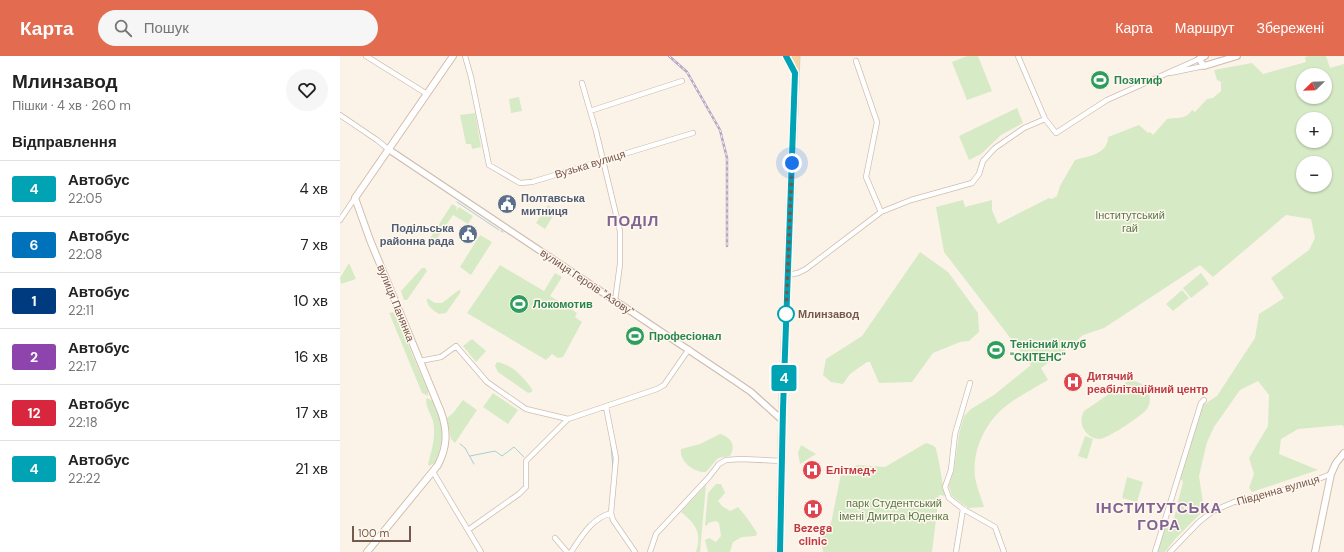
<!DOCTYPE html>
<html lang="uk">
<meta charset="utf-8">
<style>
body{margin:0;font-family:"DM Sans",sans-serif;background:#f6f6f6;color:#222;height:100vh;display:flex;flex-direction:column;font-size:15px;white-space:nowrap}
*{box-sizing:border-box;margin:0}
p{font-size:13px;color:#767676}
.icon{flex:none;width:22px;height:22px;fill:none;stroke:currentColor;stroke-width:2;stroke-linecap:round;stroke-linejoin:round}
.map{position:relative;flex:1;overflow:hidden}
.panel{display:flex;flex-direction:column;background:#fff;width:340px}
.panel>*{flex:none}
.badge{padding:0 8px;border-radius:3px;font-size:14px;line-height:26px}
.needle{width:26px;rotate:247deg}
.buttons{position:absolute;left:956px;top:12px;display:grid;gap:8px}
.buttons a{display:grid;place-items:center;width:36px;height:36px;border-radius:50%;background:#fff;box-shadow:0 1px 3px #0004;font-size:20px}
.scale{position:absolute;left:12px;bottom:10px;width:59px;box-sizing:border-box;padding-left:4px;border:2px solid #76594c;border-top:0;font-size:11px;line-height:14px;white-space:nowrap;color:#76594c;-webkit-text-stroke:3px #fff7ee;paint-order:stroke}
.you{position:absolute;width:20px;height:20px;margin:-10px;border:3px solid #fff;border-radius:50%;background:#1a73e8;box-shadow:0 0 0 6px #1a73e833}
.map>.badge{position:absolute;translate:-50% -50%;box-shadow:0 0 0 2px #fff}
h2{padding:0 12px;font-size:15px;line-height:36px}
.round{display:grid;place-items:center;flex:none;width:42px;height:42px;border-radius:21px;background:#f6f6f6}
.headline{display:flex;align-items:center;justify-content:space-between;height:68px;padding:0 12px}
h1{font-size:19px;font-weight:700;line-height:30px}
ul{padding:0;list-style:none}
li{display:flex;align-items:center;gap:12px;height:56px;padding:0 12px;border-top:1px solid #e0e0e0}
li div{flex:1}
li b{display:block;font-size:15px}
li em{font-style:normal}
li .badge{min-width:44px;font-weight:700;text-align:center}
header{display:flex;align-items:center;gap:24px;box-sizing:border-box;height:56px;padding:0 20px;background:#e36b50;color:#fff}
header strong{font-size:19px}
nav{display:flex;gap:22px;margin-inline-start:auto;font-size:14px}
.search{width:280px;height:36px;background:#f6f6f6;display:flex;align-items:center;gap:10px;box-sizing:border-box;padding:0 14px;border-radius:22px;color:#767676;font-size:15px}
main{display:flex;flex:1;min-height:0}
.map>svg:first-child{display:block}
</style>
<header>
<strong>Карта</strong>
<div class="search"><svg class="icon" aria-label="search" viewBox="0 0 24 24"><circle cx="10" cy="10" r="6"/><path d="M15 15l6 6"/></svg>Пошук</div>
<nav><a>Карта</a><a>Маршрут</a><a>Збережені</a></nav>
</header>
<main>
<section class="panel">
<div class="headline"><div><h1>Млинзавод</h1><p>Пішки · 4 хв · 260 m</p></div><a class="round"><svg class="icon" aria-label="heart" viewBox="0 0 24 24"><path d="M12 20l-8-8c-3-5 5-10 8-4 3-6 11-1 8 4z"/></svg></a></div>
<h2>Відправлення</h2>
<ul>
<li><span class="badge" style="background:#00a3b4;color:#fff">4</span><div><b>Автобус</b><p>22:05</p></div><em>4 хв</em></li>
<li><span class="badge" style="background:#0072bc;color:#fff">6</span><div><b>Автобус</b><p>22:08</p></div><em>7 хв</em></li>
<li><span class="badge" style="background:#003b80;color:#fff">1</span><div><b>Автобус</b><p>22:11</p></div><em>10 хв</em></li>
<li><span class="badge" style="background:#8e44ad;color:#fff">2</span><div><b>Автобус</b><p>22:17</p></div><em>16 хв</em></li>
<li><span class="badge" style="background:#d7263d;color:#fff">12</span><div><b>Автобус</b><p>22:18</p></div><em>17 хв</em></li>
<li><span class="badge" style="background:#00a3b4;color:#fff">4</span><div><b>Автобус</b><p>22:22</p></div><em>21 хв</em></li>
</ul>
</section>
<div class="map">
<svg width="1004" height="496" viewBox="0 0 1004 496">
<rect width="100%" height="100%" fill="#fcf3e8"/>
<path fill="#d6eac6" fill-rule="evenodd" d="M 627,0 L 638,0 L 652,35 L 627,44 L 612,6 Z
M 968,0 L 986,0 L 990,12 L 1004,8 L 1004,371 L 1002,369 L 958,373 L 941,383 L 939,398 L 978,414 L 912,436 L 909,432 L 914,418 L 909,402 L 928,370 L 929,339 L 918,325 L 900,334 L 874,371 L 867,386 L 859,420 L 863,447 L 861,457 L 836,482 L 825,496 L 817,496 L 826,468 L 830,468 L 833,466 L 843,426 L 840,422 L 863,349 L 877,340 L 911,288 L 915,282 L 919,258 L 944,242 L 931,222 L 969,194 L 975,182 L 971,163 L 946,159 L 873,221 L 860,209 L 764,272 L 743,279 L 731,290 L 701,312 L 708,324 C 694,332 679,340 666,350 C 645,366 632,395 635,421 C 637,432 641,441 644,451 L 628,452 L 612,440 L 609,430 L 614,414 L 619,378 L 624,360 L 631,353 L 654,339 L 691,309 L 604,196 L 596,151 L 623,144 L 625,151 L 652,144 L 652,154 L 658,168 L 709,142 L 712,143 L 717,140 L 720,130 L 735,104 C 749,100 768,98 768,81 L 799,69 L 808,77 L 810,76 L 813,79 L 827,63 C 837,61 846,64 852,54 L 855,56 L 867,43 L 873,42 L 881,35 L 881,26 L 877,24 L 874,14 L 912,7 L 923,18 L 966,6 L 965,1 ZM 963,19 L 985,19 L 985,41 L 963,41 ZM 963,63 L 985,63 L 985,85 L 963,85 ZM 963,107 L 985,107 L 985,129 L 963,129 Z
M 179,41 L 182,55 L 171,57 L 169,43 Z
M 677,52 L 683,67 L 661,79 L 641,98 L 629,104 L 619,80 Z
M 135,57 L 141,91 L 132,93 L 131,88 L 126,88 L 120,59 Z
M 112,148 L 117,151 L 116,155 L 119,151 L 133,160 L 128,168 L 113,159 L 94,187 L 89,184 Z
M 208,149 L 216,155 L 205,173 L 196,167 Z
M 140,179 L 152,186 L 131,219 L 120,211 Z
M 580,196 L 608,216 L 638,257 L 639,276 L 629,285 L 620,286 L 593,297 L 572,326 L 539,327 L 530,306 L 527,306 L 510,318 L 503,328 L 491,326 L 483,319 L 486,303 L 522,280 Z
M 9,207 L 16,223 L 1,228 L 0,222 Z
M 160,209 L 204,235 L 215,217 L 222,221 L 210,240 L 222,247 L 225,244 L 233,249 L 231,253 L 237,257 L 235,261 L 242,266 L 223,301 L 218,302 L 212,298 L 206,304 L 127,257 Z
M 82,212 L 85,212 L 87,215 L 67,244 L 64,244 L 61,235 Z
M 861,217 L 869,228 L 851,242 L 843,232 Z
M 119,234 L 121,235 L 120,237 L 106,257 L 99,258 C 93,254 86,250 87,242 L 95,247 L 102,247 Z
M 842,234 L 849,242 L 833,255 L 826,248 Z
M 54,256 L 88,335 L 88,340 L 82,337 L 50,259 L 49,257 Z
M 132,283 L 146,295 L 136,306 L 123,290 Z
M 157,306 C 173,309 183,321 192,333 L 192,336 L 188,337 L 158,316 L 155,310 Z
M 788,325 C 803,323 816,339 807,353 C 802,360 768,382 760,383 C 754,383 748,380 745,375 C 740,368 741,361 744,355 Z
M 153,337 L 178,354 L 168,368 L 143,351 Z
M 87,342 L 93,345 C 104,369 105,382 95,407 L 89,410 L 88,408 C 92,393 96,382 93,365 C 91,358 84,348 87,342 Z
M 123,344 L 137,354 L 115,387 L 111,383 L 107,362 L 113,357 Z
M 380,378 C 392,382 396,389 390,400 L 378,402 L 366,416 C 354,417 339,405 341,393 L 360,388 Z
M 745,380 L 753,383 L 747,403 L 738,400 Z
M 586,387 C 589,388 593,389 595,391 C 598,395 603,432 605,440 L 599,439 L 592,496 L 483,496 L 480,478 L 491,467 L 501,418 L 507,416 L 517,409 L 545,411 Z
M 461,389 L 476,398 L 460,408 L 458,397 Z
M 787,421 L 803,426 L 797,446 L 782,442 Z
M 376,428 L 381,428 L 385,437 L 378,445 L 382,450 L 390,455 L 398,451 C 405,459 411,467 417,477 L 416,480 L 402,481 L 393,486 L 390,496 L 368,496 L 365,484 L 369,482 L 376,486 L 381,480 L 379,467 L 376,465 L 368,467 L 367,470 L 365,469 L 368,437 Z
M 366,429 L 360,496 L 356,496 C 362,477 356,468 341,456 Z"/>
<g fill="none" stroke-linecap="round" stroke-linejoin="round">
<path stroke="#a3d1d7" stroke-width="1" d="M 117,146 L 159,174
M 161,175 L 163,176
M 120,388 L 125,392 L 134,408
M 271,388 L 273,413
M 130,400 L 155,395 L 162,400 L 174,391 L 184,401"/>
<g stroke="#d0bdb0" stroke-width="6">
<path id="minor" d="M 26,0 L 87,38
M 125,0 L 131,21 L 149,109 L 180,127 L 192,126 L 353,77
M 678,0 L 705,63 L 716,77 L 767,44 L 859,3
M 516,5 L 537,66 L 526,121 L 541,156
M 830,17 L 864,10
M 242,27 L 256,75 L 280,175 L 280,208 L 275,245
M 250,55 L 342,25
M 0,59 L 37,84 L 48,93
M 0,164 L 15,142
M 448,219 L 458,217 L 466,213 L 541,156 L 571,144 L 632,127 L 639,118 L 643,105 L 655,92 L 684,72 L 705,63
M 80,305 L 101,301 L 116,290 L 147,326 L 186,353 L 228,363
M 630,327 L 615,378 L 611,414 L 605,431 L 609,442 L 623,453 L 655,471 L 664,496
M 266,351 L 276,402 L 271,457 L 273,464 L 295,496
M 93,416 L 141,496
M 128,474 L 179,438 L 186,431 L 186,405 L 228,363 L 317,333 L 324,329 L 349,293
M 215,482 L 227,496
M 231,496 C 242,480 251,463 271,457
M 310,496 L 316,478 L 369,421 L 379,408 L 386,404 L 401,403 L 442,405
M 616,496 L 623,453
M 815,496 L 861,347 L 864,344
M 830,496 L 859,466 L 873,455 L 894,446 L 963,429 L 991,418"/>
</g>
<g stroke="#d0bdb0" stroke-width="8">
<path id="tertiary" d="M 865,0 L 859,3 L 864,10 L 897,0
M 48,93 L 395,325 L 411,336 L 442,364"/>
</g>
<g stroke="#d3bdae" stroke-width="8">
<path id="secondary" d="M 27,496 L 98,409 C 107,391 108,376 101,356 L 30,184 L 15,142 L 113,0
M 975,496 L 991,418 L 996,407 L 1004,397"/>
</g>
<g stroke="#d9d1cd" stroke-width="9">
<path id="primary" d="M 446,0 L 454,15
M 440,496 L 443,341 L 456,0"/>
</g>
<use href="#minor" stroke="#fff" stroke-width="4.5"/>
<use href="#tertiary" stroke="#fff" stroke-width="5.5"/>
<use href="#secondary" stroke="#fff" stroke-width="6"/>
<use href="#primary" stroke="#f9d5a2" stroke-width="7"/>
<g stroke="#b6a6c6" stroke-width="2.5">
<path id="rail" d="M 329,0 L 347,16 L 380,74 L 387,102 L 387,190"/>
</g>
<use href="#rail" stroke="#fff7ee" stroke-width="1" stroke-dasharray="3" stroke-linecap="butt"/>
</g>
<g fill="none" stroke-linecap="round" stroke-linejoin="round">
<g stroke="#fff" stroke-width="9">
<path id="line" d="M 440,496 L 443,353 L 455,17 L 446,0"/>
</g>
<use href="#line" stroke="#00a3b4" stroke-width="6"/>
<path stroke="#76594c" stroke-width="4" stroke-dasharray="0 7.2" d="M 446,258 L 452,107"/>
</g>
<defs>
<g id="stadium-disc" transform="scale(1)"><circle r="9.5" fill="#2e9e5b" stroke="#fff7ee"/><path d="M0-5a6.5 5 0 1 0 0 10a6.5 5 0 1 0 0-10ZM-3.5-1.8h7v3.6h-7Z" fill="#fff"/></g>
<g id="civic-disc" transform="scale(1)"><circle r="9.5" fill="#5c6f8a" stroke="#fff7ee"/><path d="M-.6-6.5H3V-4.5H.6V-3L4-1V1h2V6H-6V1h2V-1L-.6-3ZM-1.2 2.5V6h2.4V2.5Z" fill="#fff"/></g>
<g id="hospital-disc" transform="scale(1)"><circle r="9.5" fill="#e0444e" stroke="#fff7ee"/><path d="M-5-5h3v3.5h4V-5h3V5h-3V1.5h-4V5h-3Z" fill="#fff"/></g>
</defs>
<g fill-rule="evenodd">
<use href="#stadium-disc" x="760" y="24"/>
<use href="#civic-disc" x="167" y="148"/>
<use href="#civic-disc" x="128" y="178"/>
<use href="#stadium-disc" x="179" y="248"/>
<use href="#stadium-disc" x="295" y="280"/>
<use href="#stadium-disc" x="656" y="294"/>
<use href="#hospital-disc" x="733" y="326"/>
<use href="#hospital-disc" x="472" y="414"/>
<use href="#hospital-disc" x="473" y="453"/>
</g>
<circle fill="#fff" stroke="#00a3b4" stroke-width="2" cx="446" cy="258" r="8"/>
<g text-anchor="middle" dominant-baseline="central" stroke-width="3" stroke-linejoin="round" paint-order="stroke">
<g font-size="11" font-weight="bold" fill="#27864d" stroke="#fff7ee" text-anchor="start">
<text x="774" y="24">Позитиф</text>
<text x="193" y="248">Локомотив</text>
<text x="309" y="280">Професіонал</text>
<text x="670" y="288">Тенісний клуб<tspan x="670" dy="13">"СКІТЕНС"</tspan></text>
</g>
<g font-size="11" fill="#76594c" stroke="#fff7ee">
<text transform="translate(250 108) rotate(-17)">Вузька вулиця</text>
<text transform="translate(247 226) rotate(34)">вулиця Героїв "Азову"</text>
<text transform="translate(56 247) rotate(68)">вулиця Панянка</text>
<text transform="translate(938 434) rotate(-16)">Південна вулиця</text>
</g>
<g font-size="11" font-weight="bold" fill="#4e5e75" stroke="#fff7ee" text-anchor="start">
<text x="181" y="142">Полтавська<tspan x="181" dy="13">митниця</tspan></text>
<text x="114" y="172" text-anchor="end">Подільська<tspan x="114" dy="13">районна рада</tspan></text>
</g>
<g font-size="11" fill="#567b44" stroke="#fff7ee">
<text x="790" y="159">Інститутський<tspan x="790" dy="13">гай</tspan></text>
<text x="554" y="447">парк Студентський<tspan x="554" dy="13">імені Дмитра Юденка</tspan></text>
</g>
<g font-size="11" font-weight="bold" fill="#76594c" stroke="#fff7ee" text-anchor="start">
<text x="458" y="258">Млинзавод</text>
</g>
<g font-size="11" font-weight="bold" fill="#be3a42" stroke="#fff7ee" text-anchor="start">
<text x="747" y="320">Дитячий<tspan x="747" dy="13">реабілітаційний центр</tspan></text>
<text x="486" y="414">Елітмед+</text>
<text x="473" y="472" text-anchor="middle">Bezega<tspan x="473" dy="13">clinic</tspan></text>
</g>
<g font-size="15" font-weight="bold" letter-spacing="1" fill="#806492" stroke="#fff7ee">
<text x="293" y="165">ПОДІЛ</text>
<text x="819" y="452">ІНСТИТУТСЬКА<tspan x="819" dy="17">ГОРА</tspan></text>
</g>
</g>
</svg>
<div class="buttons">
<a><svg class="needle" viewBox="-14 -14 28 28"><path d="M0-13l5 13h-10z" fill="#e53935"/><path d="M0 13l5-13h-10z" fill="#767676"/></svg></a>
<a>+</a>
<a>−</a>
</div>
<div class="scale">100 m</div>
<div class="you" style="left:452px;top:107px"></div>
<b class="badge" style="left:444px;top:322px;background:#00a3b4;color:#fff">4</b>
</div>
</main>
